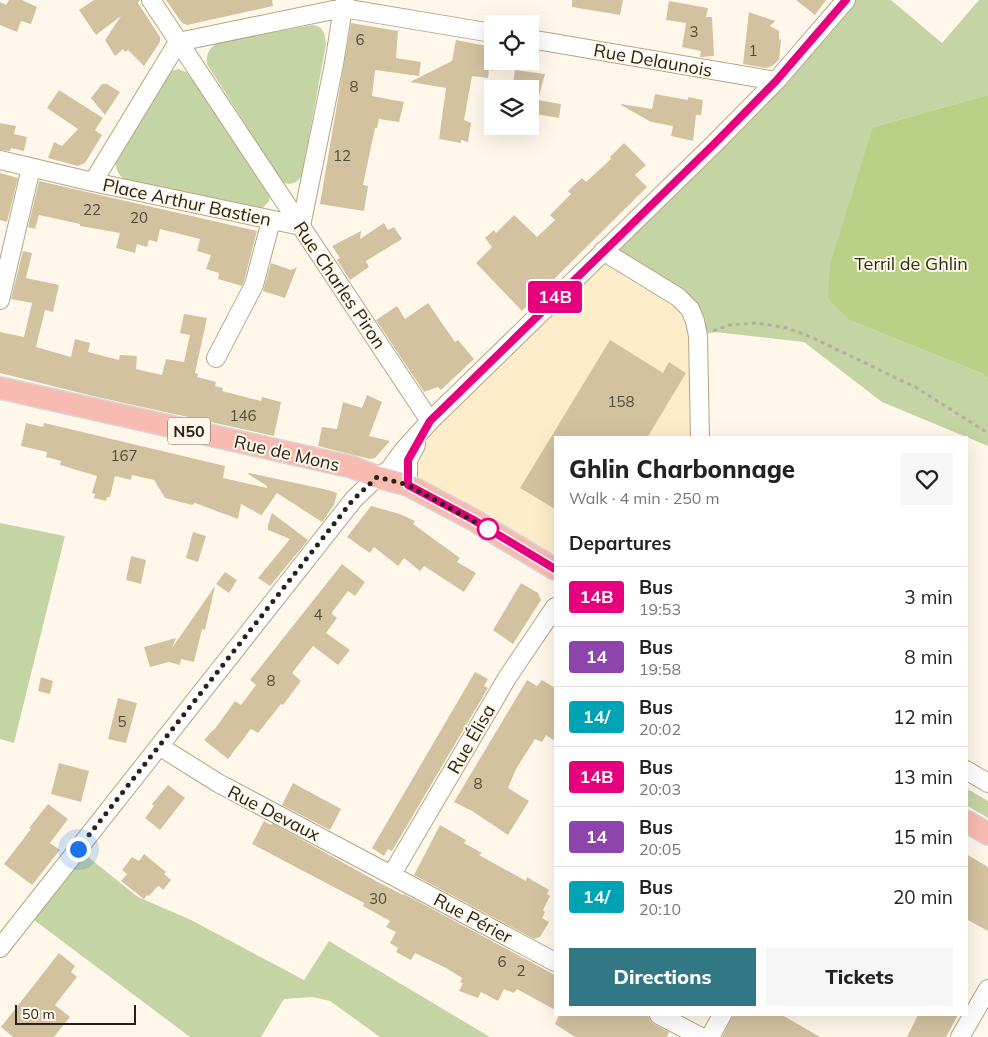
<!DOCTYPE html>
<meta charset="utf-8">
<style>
body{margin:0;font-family:Mulish,sans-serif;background:#f6f6f6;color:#222;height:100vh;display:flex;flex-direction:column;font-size:19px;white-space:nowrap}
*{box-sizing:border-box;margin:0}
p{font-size:16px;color:#767676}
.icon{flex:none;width:28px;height:28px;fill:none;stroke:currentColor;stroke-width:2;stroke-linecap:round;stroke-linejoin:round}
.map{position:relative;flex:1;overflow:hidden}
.side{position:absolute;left:554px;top:436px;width:414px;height:580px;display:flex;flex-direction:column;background:#fff;border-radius:0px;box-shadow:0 5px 20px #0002}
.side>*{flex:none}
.badge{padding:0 10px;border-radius:4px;font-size:18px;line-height:32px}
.fabs{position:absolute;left:484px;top:15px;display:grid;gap:10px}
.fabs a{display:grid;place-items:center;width:55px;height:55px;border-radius:0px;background:#fff;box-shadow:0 5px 20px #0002;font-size:25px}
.scale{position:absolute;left:15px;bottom:12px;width:121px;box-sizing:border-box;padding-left:5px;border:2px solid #292316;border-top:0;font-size:14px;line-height:18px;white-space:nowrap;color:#292316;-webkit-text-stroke:4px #fff8ea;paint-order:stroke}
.you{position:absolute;width:25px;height:25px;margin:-12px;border:4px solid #fff;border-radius:50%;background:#1a73e8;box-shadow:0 0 0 8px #1a73e833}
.map>.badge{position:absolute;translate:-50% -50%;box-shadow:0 0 0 2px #fff}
h2{padding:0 15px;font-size:19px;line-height:45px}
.round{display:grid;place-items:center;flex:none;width:52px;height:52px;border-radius:0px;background:#f6f6f6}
.overview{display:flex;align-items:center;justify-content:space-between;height:85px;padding:0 15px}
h1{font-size:24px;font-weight:800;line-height:38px}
.action{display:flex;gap:10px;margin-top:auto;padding:10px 15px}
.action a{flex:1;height:58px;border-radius:0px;background:#327884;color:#fff;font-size:20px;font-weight:800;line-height:58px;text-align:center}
.action a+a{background:#f6f6f6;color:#222}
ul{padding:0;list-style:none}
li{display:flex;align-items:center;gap:15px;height:60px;padding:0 15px;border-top:1px solid #e0e0e0}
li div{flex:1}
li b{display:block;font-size:19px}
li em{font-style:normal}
li .badge{min-width:55px;font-weight:700;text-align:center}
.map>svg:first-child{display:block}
</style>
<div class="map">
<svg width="988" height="1037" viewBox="0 0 988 1037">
<rect width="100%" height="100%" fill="#fff8ea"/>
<path fill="#feedcb" d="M 603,251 L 690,309 L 700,437 L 555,438 L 555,569 L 408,485 L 430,421 Z"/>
<path fill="#c5d4a4" d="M 846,0 L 891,0 L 942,43 L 979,0 L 988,0 L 988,95 L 873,127 L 849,320 L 983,374 L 988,379 L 988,446 L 882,402 L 804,342 L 715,332 L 698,336 L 695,321 L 603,251 Z
M 312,25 C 324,26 325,34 326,44 L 302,175 C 297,183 293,185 283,183 L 207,64 C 206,53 209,49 217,43 Z
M 178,69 L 186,72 L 195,83 L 270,195 L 269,201 L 261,210 L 125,180 C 116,173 115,167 116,155 L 168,72 Z
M 0,523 L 65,536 L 14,743 L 0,739 Z
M 966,788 L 988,801 L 988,818 L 966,805 Z
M 78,849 L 138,897 L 191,920 L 304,980 L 329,941 L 490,1037 L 380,1037 L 330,1001 L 313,997 L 284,999 L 261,1037 L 190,1037 L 26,914 Z"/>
<path fill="#bad086" d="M 988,95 L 988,379 L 983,374 L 849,320 L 828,298 L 830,265 L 873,127 Z"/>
<path fill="#d3c2a0" d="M 9,0 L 22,0 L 37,7 L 31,24 L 21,21 L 17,32 L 0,25 L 0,2 L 6,5 Z
M 94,0 L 140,0 L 138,3 L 160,37 L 160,42 L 144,66 L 128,50 L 125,52 L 123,49 L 115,56 L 105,40 L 121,16 L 96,35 L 79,10 Z
M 166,0 L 272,0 L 273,6 L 187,25 L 182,23 Z
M 572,0 L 623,0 L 620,15 L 572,7 Z
M 796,0 L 826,0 L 815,15 Z
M 669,1 L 708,8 L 706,17 L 712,17 L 714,56 L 700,57 L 701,51 L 682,47 L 686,23 L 666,20 Z
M 749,12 L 775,21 L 770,26 L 779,31 L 779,39 L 781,40 L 779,60 L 772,66 L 766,68 L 743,64 Z
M 351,23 L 398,31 L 396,58 L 421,62 L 419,76 L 375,70 L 372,96 L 404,102 L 399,122 L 379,119 L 377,128 L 375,128 L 363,185 L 368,186 L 364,211 L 320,204 Z
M 456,40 L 492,47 L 493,71 L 489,70 L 488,78 L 472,76 L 464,120 L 471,123 L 468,142 L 461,140 L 461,143 L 439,139 L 446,88 L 410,82 L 452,61 Z
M 515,70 L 545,74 L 538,100 L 561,104 L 559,118 L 530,113 L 530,89 L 512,89 Z
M 102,84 L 107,84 L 120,92 L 105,115 L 91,98 Z
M 59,90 L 103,118 L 95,130 L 102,135 L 85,163 L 78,166 L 48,158 L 54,142 L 62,146 L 78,129 L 47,108 Z
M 655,94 L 688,100 L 688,97 L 703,100 L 701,115 L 696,115 L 693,141 L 671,136 L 673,126 L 651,122 L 621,105 L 621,104 L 652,109 Z
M 0,123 L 16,126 L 14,134 L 27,137 L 24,151 L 11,148 L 10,151 L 0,150 Z
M 624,143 L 646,165 L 635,175 L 647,187 L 522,311 L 476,263 L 492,247 L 485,238 L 494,230 L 496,233 L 514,215 L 537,237 L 555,220 L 550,215 L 571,194 L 568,191 L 582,178 L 586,182 L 611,159 L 610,157 Z
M 0,173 L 18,178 L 7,222 L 0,220 Z
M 39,181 L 257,231 L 244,281 L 242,286 L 218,279 L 219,273 L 206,269 L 211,255 L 197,251 L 200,239 L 160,229 L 157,242 L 149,240 L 147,247 L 137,244 L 135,253 L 116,248 L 120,233 L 80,226 L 80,224 L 39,215 L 35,229 L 28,227 Z
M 384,223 L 388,230 L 394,227 L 402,239 L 366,261 L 369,267 L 350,280 L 337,260 L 340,258 L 332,246 L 361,231 L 360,239 Z
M 23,251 L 32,253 L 26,278 L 59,285 L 53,312 L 45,310 L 36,347 L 71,357 L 75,339 L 90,343 L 88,352 L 119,360 L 120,355 L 137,356 L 136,369 L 162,375 L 166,359 L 184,362 L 190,335 L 180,333 L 184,314 L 207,318 L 195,373 L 198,374 L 197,377 L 216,382 L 215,386 L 223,388 L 222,391 L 261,401 L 262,397 L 281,402 L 274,436 L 97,397 L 0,373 L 0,332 L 24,337 L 32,303 L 11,299 Z
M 271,263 L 291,270 L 297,267 L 285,298 L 263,291 Z
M 428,303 L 455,342 L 458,340 L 474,359 L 441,390 L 438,387 L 424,392 L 376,320 L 397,306 L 405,319 Z
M 610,340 L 663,373 L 669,362 L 686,373 L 647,438 L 555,438 L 555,509 L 520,488 Z
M 367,395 L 382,402 L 369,436 L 390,441 L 375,458 L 370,459 L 318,446 L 322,427 L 337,429 L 343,402 L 362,408 Z
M 26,423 L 43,427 L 44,423 L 53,425 L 225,466 L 223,478 L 267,488 L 267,486 L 248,474 L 249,473 L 328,490 L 337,493 L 334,505 L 322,522 L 277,493 L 261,516 L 261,515 L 241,504 L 238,519 L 195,503 L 192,505 L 165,498 L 154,480 L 132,475 L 131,480 L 115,476 L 110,497 L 107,497 L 106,501 L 94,498 L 95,494 L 92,493 L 97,476 L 60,465 L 61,461 L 46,457 L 47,452 L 21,446 Z
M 371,506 L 400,514 L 415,521 L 413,524 L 460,558 L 457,562 L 476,573 L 464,592 L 424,566 L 420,571 L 404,558 L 398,566 L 374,547 L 370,553 L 347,537 Z
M 272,513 L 308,540 L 270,586 L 258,578 L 290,539 L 268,530 L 268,525 Z
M 193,532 L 206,536 L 198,562 L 186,558 Z
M 131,556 L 146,560 L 141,584 L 126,580 Z
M 342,564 L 365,582 L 355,596 L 348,591 L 333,611 L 332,614 L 337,618 L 326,633 L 350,650 L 338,665 L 313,646 L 292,673 L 301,681 L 283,705 L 281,704 L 258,733 L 251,729 L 228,759 L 204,740 L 213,730 L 214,730 L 235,701 L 241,705 L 256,685 L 250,680 Z
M 225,572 L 237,580 L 229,593 L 216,584 Z
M 521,583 L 538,593 L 541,600 L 513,644 L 493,630 Z
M 215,586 L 205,630 L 202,629 L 194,662 L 181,659 L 180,665 L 169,662 L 150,667 L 144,647 L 176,638 L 172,648 Z
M 475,672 L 488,679 L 484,686 L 488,688 L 392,851 L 388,849 L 384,856 L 372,848 Z
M 41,677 L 53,681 L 50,694 L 38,691 Z
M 527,680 L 537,686 L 542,680 L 555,688 L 555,741 L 546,735 L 542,742 L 535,739 L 516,769 L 508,788 L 529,801 L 508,835 L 472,811 L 454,802 Z
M 118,698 L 137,703 L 126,743 L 108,739 Z
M 59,763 L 89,771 L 81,802 L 51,794 Z
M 293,783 L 341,809 L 330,830 L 282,805 Z
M 168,785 L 185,798 L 160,830 L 145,818 L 154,806 L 152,804 Z
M 48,804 L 68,819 L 50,843 L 60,850 L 32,885 L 4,864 L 31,829 L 29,828 Z
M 264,821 L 271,825 L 272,823 L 376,881 L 403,895 L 404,894 L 555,975 L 555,1010 L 517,989 L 514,993 L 504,989 L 498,1001 L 481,992 L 478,998 L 459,991 L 463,983 L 460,982 L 462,978 L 446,968 L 415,953 L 411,960 L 396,952 L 398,948 L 390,943 L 396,932 L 386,927 L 390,921 L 363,906 L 364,903 L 252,844 Z
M 440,825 L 466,840 L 464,843 L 482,853 L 479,855 L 526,881 L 527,877 L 549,890 L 547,894 L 550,896 L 543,910 L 545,912 L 542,918 L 549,922 L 540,937 L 534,939 L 414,875 Z
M 144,854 L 166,872 L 164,874 L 171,880 L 163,890 L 159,886 L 156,888 L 149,896 L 147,895 L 144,899 L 121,881 L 127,874 L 122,870 L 132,857 L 139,861 Z
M 966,854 L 988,867 L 988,931 L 966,919 Z
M 59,953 L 75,966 L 71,972 L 77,977 L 55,1005 L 70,1017 L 54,1037 L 13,1037 L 1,1027 Z
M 559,1015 L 648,1015 L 650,1020 L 654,1024 L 669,1032 L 667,1037 L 575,1037 L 555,1024 Z
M 733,1015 L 782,1015 L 820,1037 L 722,1037 Z
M 918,1015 L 958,1015 L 946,1037 L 907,1037 Z"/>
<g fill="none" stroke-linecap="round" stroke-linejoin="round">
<g stroke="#b5a584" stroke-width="20">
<path id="minor" d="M 151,0 L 430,421
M 345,0 L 343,8 L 334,64 L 301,226 L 93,182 L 178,42 L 343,8 L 492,33
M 530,39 L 776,81
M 0,160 L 93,182
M 603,251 L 678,297 L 690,309 L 695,321 L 698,336 L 700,438
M 0,300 L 31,168
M 216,358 L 254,285 L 271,221
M 408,485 L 408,460 L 416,445
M 159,746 L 218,783 L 555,962
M 966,770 L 988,783
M 392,874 L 507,678 L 555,607
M 0,948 L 354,499 L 377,477 L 389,470 L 402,452 L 430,421 L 715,143 L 776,81 L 846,0
M 659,1015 L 701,1037
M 710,1037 L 722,1015
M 960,1037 L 988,989"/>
</g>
<g stroke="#d8d7d5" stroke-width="24">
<path id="major" d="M 0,388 L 352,467 L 377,477 L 408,485 L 472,519 L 555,569
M 966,821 L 988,834"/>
</g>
<path stroke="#b6afa1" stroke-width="3" stroke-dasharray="4 4" stroke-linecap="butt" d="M 713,331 L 729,325 L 757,323 L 787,328 L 811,337 L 915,387 L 988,433"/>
<use href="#minor" stroke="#fff" stroke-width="18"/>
<use href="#major" stroke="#f7bbb2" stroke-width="21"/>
</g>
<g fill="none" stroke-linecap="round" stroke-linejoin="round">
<g stroke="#fff" stroke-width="11">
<path id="line" d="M 555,569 L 472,519 L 408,485 L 408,460 L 430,421 L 715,143 L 776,81 L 846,0"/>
</g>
<use href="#line" stroke="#e6007e" stroke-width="8"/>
<path stroke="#292316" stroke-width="5" stroke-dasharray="0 9" d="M 78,849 L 352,501 L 377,477 L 408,485 L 488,529"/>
</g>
<circle fill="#fff" stroke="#e6007e" stroke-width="2.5" cx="488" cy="529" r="10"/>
<g text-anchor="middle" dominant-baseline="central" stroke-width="4" stroke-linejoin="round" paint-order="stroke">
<g font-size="15" fill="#544b38">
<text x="694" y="31">3</text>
<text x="360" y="39">6</text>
<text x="753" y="50">1</text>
<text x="354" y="86">8</text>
<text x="342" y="155">12</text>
<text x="92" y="209">22</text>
<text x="139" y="217">20</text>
<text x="621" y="401">158</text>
<text x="243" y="415">146</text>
<text x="124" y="455">167</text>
<text x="318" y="614">4</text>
<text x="271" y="680">8</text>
<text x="122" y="721">5</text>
<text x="478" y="783">8</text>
<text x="378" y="898">30</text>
<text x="502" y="961">6</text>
<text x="521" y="970">2</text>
</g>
<rect fill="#fff8ea" stroke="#696356" stroke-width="1" x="168" y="417.5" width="42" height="27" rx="4"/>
<g font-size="16" font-weight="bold" fill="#292316">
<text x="189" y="431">N50</text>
</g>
<g font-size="18" fill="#292316" stroke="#fff8ea">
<text transform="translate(653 60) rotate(10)">Rue Delaunois</text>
<text transform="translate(187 202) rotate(12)">Place Arthur Bastien</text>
<text transform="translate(340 285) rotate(56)">Rue Charles Piron</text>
<text transform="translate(287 453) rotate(13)">Rue de Mons</text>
<text transform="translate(471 739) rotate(-60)">Rue Élisa</text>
<text transform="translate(274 813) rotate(27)">Rue Devaux</text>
<text transform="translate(473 918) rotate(28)">Rue Périer</text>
</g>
<g font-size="18" fill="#272f10" stroke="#fff8ea">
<text x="911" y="263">Terril de Ghlin</text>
</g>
</g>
</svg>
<div class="fabs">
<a><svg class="icon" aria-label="locate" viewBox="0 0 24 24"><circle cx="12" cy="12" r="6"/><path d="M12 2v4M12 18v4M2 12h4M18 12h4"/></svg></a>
<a><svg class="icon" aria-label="layers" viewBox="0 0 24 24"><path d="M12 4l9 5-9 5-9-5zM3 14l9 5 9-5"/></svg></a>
</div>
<div class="scale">50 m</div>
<div class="you" style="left:78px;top:849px"></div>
<b class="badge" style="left:555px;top:297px;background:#e6007e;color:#fff">14B</b>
<section class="side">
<div class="overview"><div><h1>Ghlin Charbonnage</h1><p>Walk · 4 min · 250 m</p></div><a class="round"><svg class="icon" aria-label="heart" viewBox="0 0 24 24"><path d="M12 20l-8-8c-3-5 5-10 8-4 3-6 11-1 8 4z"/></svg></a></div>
<h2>Departures</h2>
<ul>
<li><span class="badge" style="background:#e6007e;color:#fff">14B</span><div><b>Bus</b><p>19:53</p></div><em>3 min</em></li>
<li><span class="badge" style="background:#8e44ad;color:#fff">14</span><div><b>Bus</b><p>19:58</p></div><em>8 min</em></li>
<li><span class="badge" style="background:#00a3b4;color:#fff">14/</span><div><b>Bus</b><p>20:02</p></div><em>12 min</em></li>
<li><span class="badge" style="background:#e6007e;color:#fff">14B</span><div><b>Bus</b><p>20:03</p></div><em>13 min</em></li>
<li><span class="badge" style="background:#8e44ad;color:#fff">14</span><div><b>Bus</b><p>20:05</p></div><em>15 min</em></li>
<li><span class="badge" style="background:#00a3b4;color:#fff">14/</span><div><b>Bus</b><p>20:10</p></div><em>20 min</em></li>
</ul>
<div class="action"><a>Directions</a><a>Tickets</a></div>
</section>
</div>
